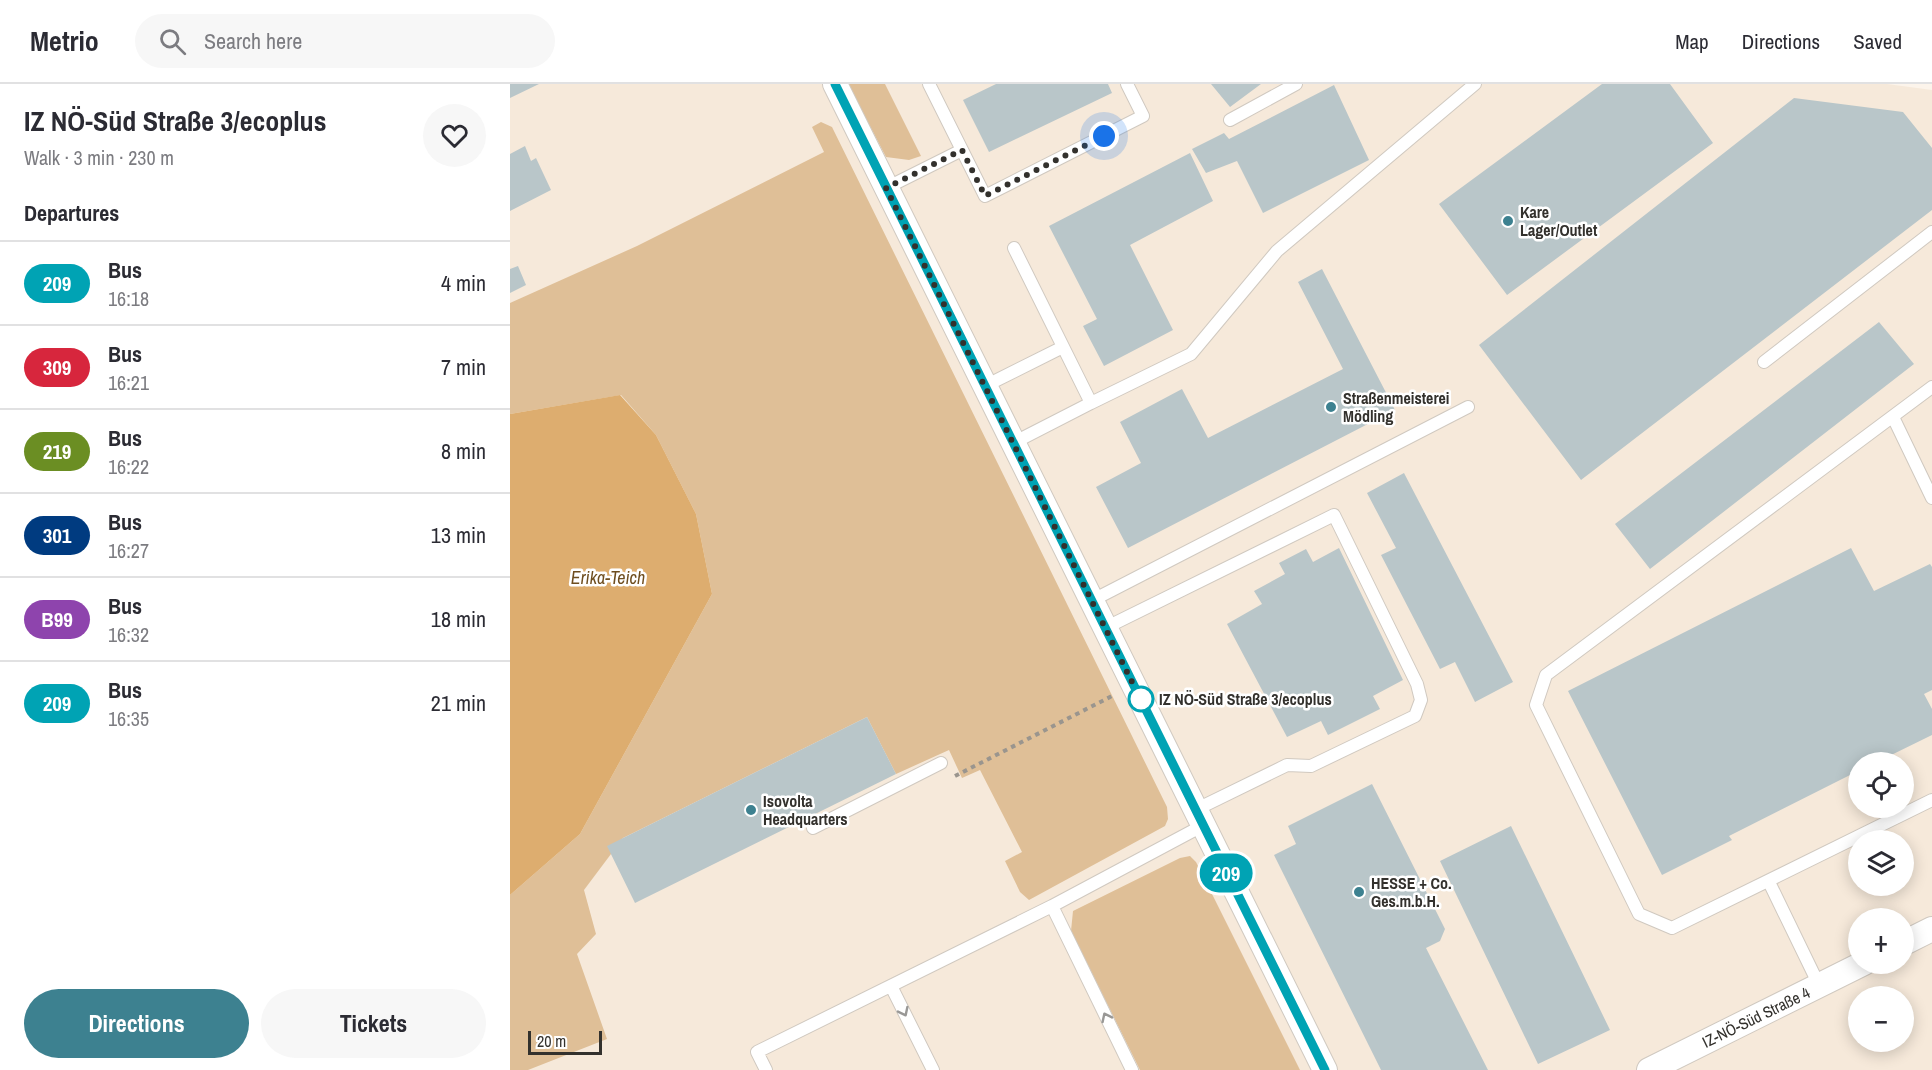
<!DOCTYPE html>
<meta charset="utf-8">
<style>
body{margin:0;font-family:"Archivo Narrow",sans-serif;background:#f7f7f7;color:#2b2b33;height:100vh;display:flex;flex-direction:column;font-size:22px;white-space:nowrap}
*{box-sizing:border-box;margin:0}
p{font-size:20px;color:#7c7c81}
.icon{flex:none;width:33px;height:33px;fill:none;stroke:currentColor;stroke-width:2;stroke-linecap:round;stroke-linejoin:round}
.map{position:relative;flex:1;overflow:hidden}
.side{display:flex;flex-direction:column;background:#fff;width:510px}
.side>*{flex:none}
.badge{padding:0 12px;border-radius:20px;font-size:21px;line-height:39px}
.controls{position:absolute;left:1338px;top:668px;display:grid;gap:12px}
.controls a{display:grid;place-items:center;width:66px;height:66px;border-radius:50%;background:#fff;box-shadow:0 3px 15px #0003;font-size:30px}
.scale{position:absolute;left:18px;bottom:15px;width:74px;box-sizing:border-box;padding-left:6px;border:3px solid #33312d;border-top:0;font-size:16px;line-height:21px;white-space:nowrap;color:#33312d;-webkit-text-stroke:4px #fff;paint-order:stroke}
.you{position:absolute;width:30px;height:30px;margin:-15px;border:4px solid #fff;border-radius:50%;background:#1a73e8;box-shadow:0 0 0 9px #1a73e833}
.map>.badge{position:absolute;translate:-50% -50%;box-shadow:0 0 0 3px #fff}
h2{padding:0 24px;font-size:22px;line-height:54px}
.round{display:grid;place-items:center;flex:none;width:63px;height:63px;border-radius:32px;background:#f7f7f7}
.overview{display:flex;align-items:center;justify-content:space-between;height:102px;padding:0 24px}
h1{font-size:28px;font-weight:700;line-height:45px}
.action{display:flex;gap:12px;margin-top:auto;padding:12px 24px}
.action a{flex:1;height:69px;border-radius:36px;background:#3d8190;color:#fff;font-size:24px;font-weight:700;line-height:69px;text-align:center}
.action a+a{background:#f7f7f7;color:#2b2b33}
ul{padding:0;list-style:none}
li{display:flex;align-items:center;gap:18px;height:84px;padding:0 24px;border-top:2px solid #e1e1e2}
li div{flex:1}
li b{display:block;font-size:22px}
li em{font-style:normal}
li .badge{min-width:66px;font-weight:700;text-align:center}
header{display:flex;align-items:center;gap:36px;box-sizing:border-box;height:84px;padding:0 30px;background:#fff;border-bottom:2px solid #e1e1e2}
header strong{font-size:28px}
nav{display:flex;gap:33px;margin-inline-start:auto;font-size:21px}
.search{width:420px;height:54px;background:#f7f7f7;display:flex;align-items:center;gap:15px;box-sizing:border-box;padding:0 21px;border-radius:33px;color:#7c7c81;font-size:22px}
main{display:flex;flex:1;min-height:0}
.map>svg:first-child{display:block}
</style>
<header>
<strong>Metrio</strong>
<div class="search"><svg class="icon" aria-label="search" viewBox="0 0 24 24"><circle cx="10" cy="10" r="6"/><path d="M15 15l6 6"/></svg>Search here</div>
<nav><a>Map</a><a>Directions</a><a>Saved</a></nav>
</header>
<main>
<section class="side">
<div class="overview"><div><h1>IZ NÖ-Süd Straße 3/ecoplus</h1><p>Walk · 3 min · 230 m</p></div><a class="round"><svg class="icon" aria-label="heart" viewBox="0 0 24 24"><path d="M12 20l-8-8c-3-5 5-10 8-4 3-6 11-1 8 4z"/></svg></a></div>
<h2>Departures</h2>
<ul>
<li><span class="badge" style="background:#00a3b4;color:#fff">209</span><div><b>Bus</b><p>16:18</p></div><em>4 min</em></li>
<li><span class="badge" style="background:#d7263d;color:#fff">309</span><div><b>Bus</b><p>16:21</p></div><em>7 min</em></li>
<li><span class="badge" style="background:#6b8e23;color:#fff">219</span><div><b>Bus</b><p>16:22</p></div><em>8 min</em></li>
<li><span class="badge" style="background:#003b80;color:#fff">301</span><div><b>Bus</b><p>16:27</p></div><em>13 min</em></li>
<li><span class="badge" style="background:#8e44ad;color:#fff">B99</span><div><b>Bus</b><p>16:32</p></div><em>18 min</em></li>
<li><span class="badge" style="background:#00a3b4;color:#fff">209</span><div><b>Bus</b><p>16:35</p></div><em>21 min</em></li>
</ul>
<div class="action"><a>Directions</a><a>Tickets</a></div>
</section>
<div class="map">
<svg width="1422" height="986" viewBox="0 0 1422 986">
<rect width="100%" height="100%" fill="#fcf4eb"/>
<path fill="#f6e9da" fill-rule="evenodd" d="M 0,0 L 1377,0 L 1422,6 L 1422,986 L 0,986 ZM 1348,678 L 1394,678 L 1394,723 L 1348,723 ZM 1348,756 L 1394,756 L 1394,801 L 1348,801 ZM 1348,834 L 1394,834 L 1394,879 L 1348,879 ZM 1348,912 L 1394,912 L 1394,957 L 1348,957 Z"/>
<path fill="#dfbf97" d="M 338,0 L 375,0 L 411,72 L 399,76 L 376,73 Z
M 311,38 L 322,43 L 657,723 L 658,735 L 655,742 L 519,816 L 510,808 L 495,777 L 512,768 L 470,686 L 452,694 L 439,666 L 386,690 L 357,633 L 113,754 L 74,806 L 86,850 L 67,870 L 97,955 L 18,986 L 0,986 L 0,811 L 70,750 L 202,510 L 186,430 L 146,351 L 111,311 L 0,330 L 0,219 L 127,162 L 314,68 L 302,43 Z
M 680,772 L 686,778 L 790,986 L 630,986 L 561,847 L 563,827 L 670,774 Z"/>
<path fill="#ddad6f" d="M 110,311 L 146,351 L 186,430 L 202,510 L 70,750 L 0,811 L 0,330 Z"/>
<path fill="#b9c6c9" d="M 0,0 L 29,0 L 0,14 Z
M 486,0 L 598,0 L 602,9 L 479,68 L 453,16 Z
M 701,0 L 751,0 L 720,23 Z
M 1092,0 L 1160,0 L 1203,59 L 997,211 L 929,120 Z
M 824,1 L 859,76 L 753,129 L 727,77 L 696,89 L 682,65 L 714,49 L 719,55 Z
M 1284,14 L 1393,28 L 1422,64 L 1422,126 L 1071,396 L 969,261 Z
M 15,62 L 21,77 L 26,74 L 41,106 L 0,127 L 0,70 Z
M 680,69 L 703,117 L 620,161 L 663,246 L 594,282 L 573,242 L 587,235 L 539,142 Z
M 8,182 L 16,201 L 0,209 L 0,185 Z
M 812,185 L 885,326 L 618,464 L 586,403 L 631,379 L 610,338 L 672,305 L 698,354 L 833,285 L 788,198 Z
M 1369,238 L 1404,280 L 1140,485 L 1105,440 Z
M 894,389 L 1003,598 L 965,618 L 945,578 L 930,585 L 871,471 L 886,464 L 857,409 Z
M 829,464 L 893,596 L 863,612 L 870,625 L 818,651 L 811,637 L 777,653 L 717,540 L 752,520 L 744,507 L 775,490 L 769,479 L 796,465 L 803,478 Z
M 1341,464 L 1364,507 L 1420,480 L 1422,483 L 1422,606 L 1414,610 L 1422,625 L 1422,651 L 1367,678 L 1348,678 L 1348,687 L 1219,752 L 1222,756 L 1152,791 L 1058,607 Z
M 357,633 L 386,690 L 125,819 L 97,762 Z
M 862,700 L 935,845 L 930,857 L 916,864 L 978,986 L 871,986 L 764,771 L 786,760 L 778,742 Z
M 1001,742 L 1100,946 L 1028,980 L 930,777 Z"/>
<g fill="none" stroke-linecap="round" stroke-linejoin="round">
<g stroke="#d0c9c0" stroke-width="14">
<path id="service" d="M 720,36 L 786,0
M 452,66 L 475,112 L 633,32 L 617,0
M 376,104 L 452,66 L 419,0
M 504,164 L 581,319 L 681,270 L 767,167 L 965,0
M 1254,278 L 1422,148
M 475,302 L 553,263
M 1422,303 L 1036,591 L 1026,621 L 1129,830 L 1162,844 L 1422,716
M 1383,333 L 1422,414
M 503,359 L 581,319
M 581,517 L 958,323
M 595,544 L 824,431 L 907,600 L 911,616 L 905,632 L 801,682 L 777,681 L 685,726
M 303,744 L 431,679
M 1259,798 L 1309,901
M 542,822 L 622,986
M 381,902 L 423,986
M 256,986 L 247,968 L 542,822 L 692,742"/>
</g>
<g stroke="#d0c9c0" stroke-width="26">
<path id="minor" d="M 325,0 L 815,986
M 1394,859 L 1422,845
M 1139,986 L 1354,879"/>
</g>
<path stroke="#9a958e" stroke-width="4" stroke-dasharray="4.5 4.5" stroke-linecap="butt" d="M 445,692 L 604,611"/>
<use href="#service" stroke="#fff" stroke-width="12"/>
<use href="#minor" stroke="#fff" stroke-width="24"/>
</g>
<defs><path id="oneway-chevron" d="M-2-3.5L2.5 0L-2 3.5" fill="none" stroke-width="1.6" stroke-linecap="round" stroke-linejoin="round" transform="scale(1.5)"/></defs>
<g stroke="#999896">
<use href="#oneway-chevron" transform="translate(394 928) rotate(64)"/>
<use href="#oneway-chevron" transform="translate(596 933) rotate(-116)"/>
</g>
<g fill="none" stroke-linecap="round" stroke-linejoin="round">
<g stroke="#fff" stroke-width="14">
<path id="line" d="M 325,0 L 815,986"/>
</g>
<use href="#line" stroke="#00a3b4" stroke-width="9"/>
<path stroke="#33312d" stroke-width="6" stroke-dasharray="0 10.8" d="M 594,52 L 475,112 L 452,66 L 376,104 L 632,618 L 631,615"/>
</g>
<g fill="#3d8190" stroke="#fff" stroke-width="2">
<circle cx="998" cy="137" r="6"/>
<circle cx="821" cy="323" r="6"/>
<circle cx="241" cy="726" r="6"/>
<circle cx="849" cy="808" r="6"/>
</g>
<circle fill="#fff" stroke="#00a3b4" stroke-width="3" cx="631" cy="615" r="12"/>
<g text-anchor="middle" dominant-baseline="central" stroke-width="5" stroke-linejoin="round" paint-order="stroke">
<g font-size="16" font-weight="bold" fill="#33312d" stroke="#fff" text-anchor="start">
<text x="1010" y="128">Kare<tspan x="1010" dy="18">Lager/Outlet</tspan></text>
<text x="833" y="314">Straßenmeisterei<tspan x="833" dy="18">Mödling</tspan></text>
<text x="253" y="717">Isovolta<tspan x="253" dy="18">Headquarters</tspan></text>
<text x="861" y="799">HESSE + Co.<tspan x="861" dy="18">Ges.m.b.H.</tspan></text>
</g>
<g font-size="16" font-weight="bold" fill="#33312d" stroke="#fff" text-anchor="start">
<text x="649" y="615">IZ NÖ-Süd Straße 3/ecoplus</text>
</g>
<g font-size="16" fill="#33312d" stroke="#fff">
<text transform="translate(1246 933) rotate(-26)">IZ-NÖ-Süd Straße 4</text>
</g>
<g font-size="18" font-style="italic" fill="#6e4d1e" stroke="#fff">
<text x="98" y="493">Erika-Teich</text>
</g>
</g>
</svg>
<div class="controls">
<a><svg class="icon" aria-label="locate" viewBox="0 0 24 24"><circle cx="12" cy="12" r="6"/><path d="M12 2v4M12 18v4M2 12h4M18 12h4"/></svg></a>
<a><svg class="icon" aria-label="layers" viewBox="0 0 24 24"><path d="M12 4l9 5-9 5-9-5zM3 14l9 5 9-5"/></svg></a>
<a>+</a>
<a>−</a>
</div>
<div class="scale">20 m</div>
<div class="you" style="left:594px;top:52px"></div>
<b class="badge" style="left:716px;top:789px;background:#00a3b4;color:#fff">209</b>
</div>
</main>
